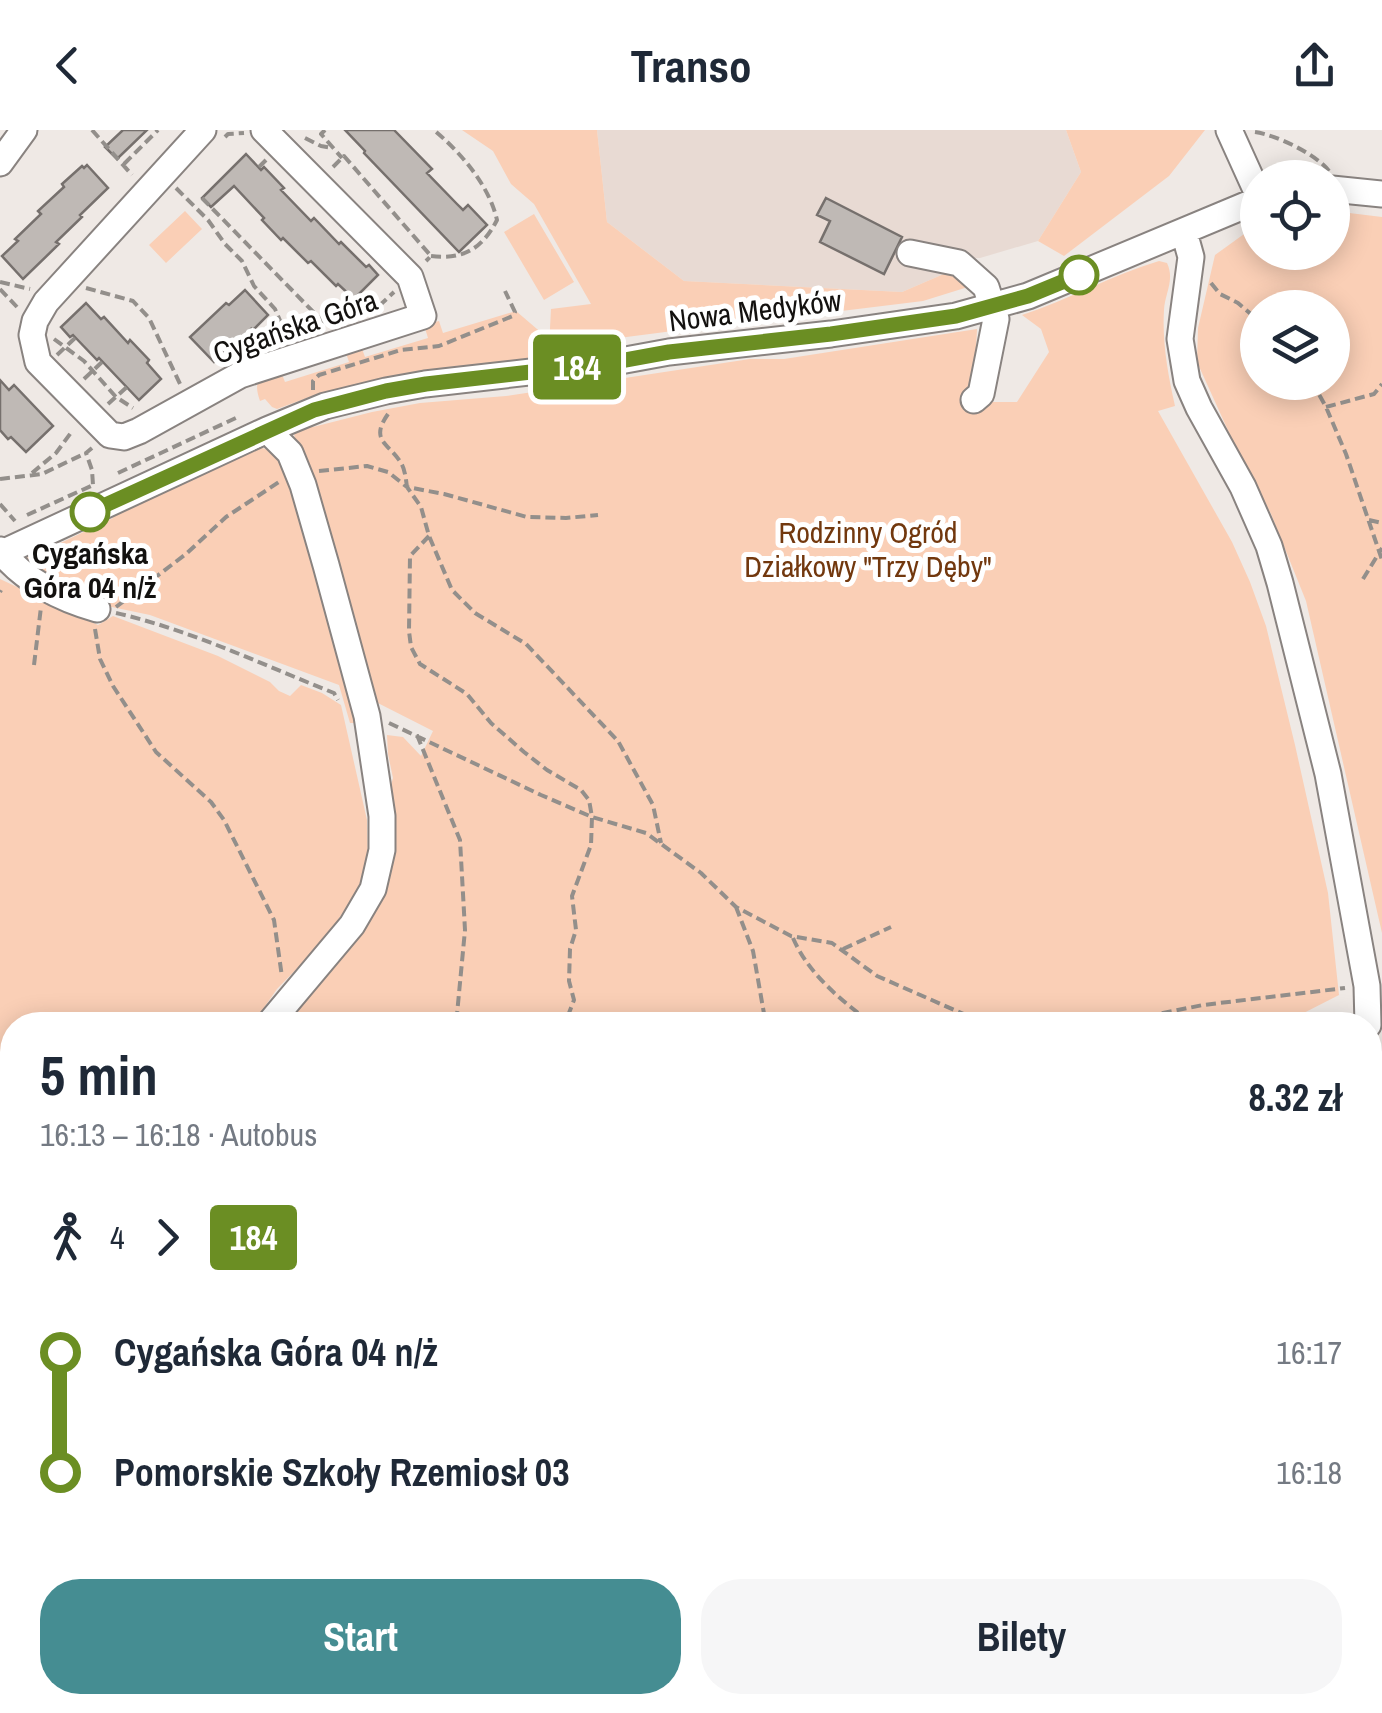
<!DOCTYPE html>
<html lang="pl">
<meta charset="utf-8">
<style>
body{margin:0;font-family:"Archivo Narrow",sans-serif;background:#f6f6f7;color:#1f2937;height:100vh;display:flex;flex-direction:column;font-size:38px;white-space:nowrap}
*{box-sizing:border-box;margin:0}
p{font-size:32px;color:#747a83}
.icon{flex:none;width:55px;height:55px;fill:none;stroke:currentColor;stroke-width:2;stroke-linecap:round;stroke-linejoin:round}
.map{position:relative;flex:1;overflow:hidden}
.side{position:absolute;left:0px;top:882px;width:1382px;height:702px;display:flex;flex-direction:column;background:#fff;border-radius:40px 40px 0 0;box-shadow:0 5px 25px #0003}
.side>*{flex:none}
.badge{padding:0 20px;border-radius:8px;font-size:35px;line-height:65px}
.buttons{position:absolute;left:1240px;top:30px;display:grid;gap:20px}
.buttons a{display:grid;place-items:center;width:110px;height:110px;border-radius:50%;background:#fff;box-shadow:0 5px 25px #0003;font-size:50px}
.map>.badge{position:absolute;translate:-50% -50%;box-shadow:0 0 0 5px #fff}
.legs{display:flex;align-items:center;gap:15px;height:110px;padding:0 40px;font-size:32px}
.legs p{margin-inline-start:auto}
.summary{display:flex;align-items:center;justify-content:space-between;height:170px;padding:0 40px}
h1{font-size:55px;font-weight:800;line-height:75px}
.cta{display:flex;gap:20px;margin-top:auto;padding:20px 40px}
.cta a{flex:1;height:115px;border-radius:40px;background:#458d92;color:#fff;font-size:40px;font-weight:800;line-height:115px;text-align:center}
.cta a+a{background:#f6f6f7;color:#1f2937}
ul{padding:0 40px;list-style:none}
li{display:flex;align-items:center;gap:35px;height:120px;font-size:38px}
li i{display:grid;place-items:center;width:15px;height:100%;margin:0 12px;background:currentColor}
li i::after{content:'';width:25px;height:25px;margin:-12px;border:8px solid;border-radius:50%;background:#fff}
li p{margin-inline-start:auto}
li:first-child i{background:linear-gradient(#0000 50%,currentColor 0)}
li:last-child i{background:linear-gradient(currentColor 50%,#0000 0)}
header{display:flex;justify-content:space-between;align-items:center;height:130px;padding:0 40px;background:#fff;font-size:45px;font-weight:800}
.map>svg:first-child{display:block}
</style>
<header><svg class="icon" aria-label="back" viewBox="0 0 24 24"><path d="M15 5l-7 7 7 7"/></svg>Transo<svg class="icon" aria-label="share" viewBox="0 0 24 24"><path d="M12 15V3M7 8l5-5 5 5M5 13v7h14v-7"/></svg></header>
<div class="map">
<svg width="1382" height="1583" viewBox="0 0 1382 1583">
<rect width="100%" height="100%" fill="#efe9e5"/>
<path fill="#e8dad3" d="M 597,0 L 1066,0 L 1081,42 L 1038,111 L 980,128 L 963,128 L 953,140 L 902,162 L 684,151 L 607,92 Z"/>
<path fill="#facfb6" fill-rule="evenodd" d="M 462,0 L 597,0 L 607,92 L 684,151 L 902,162 L 953,140 L 968,157 L 923,171 L 817,184 L 812,174 L 778,175 L 774,188 L 549,217 L 551,179 L 591,174 L 534,74 L 511,54 L 493,21 Z
M 1066,0 L 1205,0 L 1169,46 L 1064,126 L 1038,111 L 1081,42 Z
M 185,81 L 202,99 L 166,133 L 149,115 Z
M 1333,81 L 1382,87 L 1382,803 L 1306,471 L 1271,384 L 1231,307 L 1197,232 L 1198,198 L 1215,125 L 1251,99 L 1257,96 L 1258,122 L 1332,122 ZM 1258,178 L 1332,178 L 1332,252 L 1258,252 Z
M 534,84 L 574,152 L 544,170 L 504,102 Z
M 1159,131 L 1167,133 C 1175,150 1165,163 1164,180 C 1162,213 1168,244 1175,276 L 1158,281 L 1232,412 L 1250,452 L 1266,496 L 1295,615 L 1328,763 L 1339,865 L 1286,892 L 1285,895 L 287,895 L 341,826 L 393,648 L 388,624 L 387,605 L 403,607 L 421,626 L 433,601 L 368,568 L 295,312 L 294,301 L 310,294 L 313,297 L 372,282 L 420,273 L 506,266 L 750,229 L 784,229 L 977,199 L 975,241 L 983,272 L 1017,272 L 1049,222 L 1041,199 L 1022,185 C 1068,170 1112,145 1159,131 Z
M 516,181 L 544,205 L 548,231 L 317,269 L 315,265 L 277,279 L 272,277 L 265,269 L 260,271 C 252,248 261,248 281,242 L 285,252 L 349,232 L 345,220 L 361,216 L 365,227 L 428,208 L 424,195 L 439,191 L 443,203 Z
M 258,317 L 274,321 L 295,356 L 357,593 L 350,593 L 339,555 L 150,485 L 107,476 L 60,462 L 28,433 L 27,426 L 48,414 L 50,418 L 113,388 L 112,384 Z
M 0,449 L 98,495 L 113,486 L 218,526 L 270,552 L 279,561 L 290,566 L 301,555 L 322,563 L 341,575 L 367,690 L 368,727 L 358,761 L 322,813 L 277,859 L 252,895 L 12,895 L 12,1099 L 0,1108 Z
M 12,1143 L 12,1572 L 1251,1572 L 1252,1576 L 1246,1583 L 0,1583 L 0,1153 Z"/>
<path fill="#bfb9b5" stroke="#76706d" stroke-width="2.5" d="M 123,0 L 147,0 L 117,29 L 105,17 Z
M 345,0 L 394,0 L 432,39 L 427,43 L 457,74 L 463,80 L 468,75 L 487,95 L 459,122 L 364,23 L 365,21 Z
M 246,24 L 261,40 L 264,37 L 284,58 L 281,60 L 311,91 L 314,88 L 339,114 L 341,112 L 366,137 L 369,135 L 378,145 L 354,169 L 338,154 L 336,156 L 311,131 L 308,133 L 283,108 L 281,110 L 262,90 L 264,88 L 234,56 L 211,77 L 202,68 Z
M 87,35 L 108,58 L 80,85 L 82,87 L 56,112 L 59,114 L 23,149 L 2,126 L 18,111 L 15,109 L 41,84 L 38,81 L 64,57 L 62,54 L 82,36 L 84,38 Z
M 826,68 L 902,107 L 884,144 L 820,112 L 830,91 L 817,85 Z
M 245,160 L 268,185 L 252,201 L 251,199 L 227,225 L 224,222 L 214,232 L 190,207 L 226,173 L 229,175 Z
M 86,173 L 101,189 L 104,187 L 128,213 L 130,210 L 149,230 L 147,233 L 161,249 L 139,270 L 99,228 L 97,230 L 73,205 L 70,207 L 61,197 Z
M 0,250 L 9,260 L 14,255 L 53,296 L 26,322 L 11,307 L 8,309 L 0,300 Z"/>
<g fill="none" stroke-linecap="round" stroke-linejoin="round">
<g stroke="#898380" stroke-width="29">
<path id="minor" d="M 203,0 L 46,172 L 35,191 L 32,205 L 38,232 L 110,305 L 124,307 L 139,301 L 240,245 L 423,186 L 410,147 L 264,0
M 1229,0 L 1258,64
M 0,33 L 24,0
M 1332,59 L 1382,64
M 1184,102 L 1191,127 L 1180,209 L 1187,251 L 1199,278 L 1243,357 L 1269,416 L 1280,453 L 1328,644 L 1367,856 L 1368,895
M 910,123 L 959,133 L 986,157 L 996,189 L 981,264 L 974,270
M 267,300 L 290,323 L 303,355 L 326,435 L 367,586 L 382,686 L 382,720 L 373,759 L 352,795 L 268,895
M 0,420 C 23,450 61,469 97,479
M 0,424 L 267,300 L 325,276 L 386,261 L 425,254 L 609,233 L 669,222 L 831,204 L 956,186 L 1028,166 L 1258,70
M 1370,934 L 1378,1084 L 1382,1103
M 0,1134 L 12,1127
M 1262,1572 L 1264,1583"/>
</g>
<path stroke="#938f8b" stroke-width="4" stroke-dasharray="10 5" stroke-linecap="butt" d="M 92,0 L 132,45
M 325,0 L 321,4 L 342,28
M 1255,2 C 1276,5 1316,24 1329,41
M 225,7 L 228,4 L 244,3
M 305,8 L 321,16 L 333,18
M 124,34 L 158,0
M 259,37 L 266,30
M 333,37 L 344,26 L 431,126 L 426,131
M 1285,48 L 1318,45
M 176,58 L 208,90 L 225,114 L 242,131 L 254,156 L 275,179 L 288,209
M 202,68 L 327,196
M 431,126 C 463,130 482,119 497,90 C 489,55 461,23 434,0
M 0,152 L 30,159
M 1211,153 L 1220,164 L 1238,173 L 1258,190
M 86,158 L 133,171 L 149,188 L 180,254
M 0,159 L 17,177
M 379,176 L 394,162
M 257,201 L 267,212
M 54,209 L 84,231 L 116,267 L 133,278
M 57,225 L 75,208
M 84,249 L 102,232
M 1312,252 L 1326,277 L 1346,324 L 1382,430
M 313,260 L 313,251 L 319,245 L 401,220 L 439,216 L 513,186 L 515,182 L 505,161
M 108,274 L 127,257
M 1326,277 L 1374,264 L 1382,254
M 388,284 C 369,311 389,313 401,333 C 405,339 406,350 407,357 L 444,364 L 527,387 L 566,388 L 598,385
M 92,318 L 86,323 L 92,340 L 93,355
M 319,341 L 367,336 L 388,342 L 407,357 L 421,377 L 429,406 L 452,460 L 475,483 L 526,514 L 618,611 L 653,675 L 661,713
M 32,343 L 56,323 L 73,300
M 118,343 L 240,286
M 0,349 L 42,344 L 86,323
M 0,374 L 15,391
M 27,385 L 91,356
M 1369,390 L 1382,393
M 429,406 L 410,426 L 409,501 L 411,517 L 420,534 L 467,564 L 491,593 L 524,622 L 547,640 L 581,660 L 589,670 L 592,687 L 591,715 L 572,766 L 576,800 L 570,819 L 569,851 L 574,870 L 569,883 L 560,895
M 1363,449 L 1382,418
M 0,462 L 1,460
M 116,477 L 186,424 L 226,387 L 279,352
M 116,483 C 191,500 263,535 334,563 L 338,570
M 95,499 L 100,529 L 113,556 L 156,622 L 211,672 L 224,690 L 274,790 L 282,847
M 34,535 L 41,477
M 389,593 L 541,665 L 592,687 L 646,703 L 701,743 L 736,777 L 791,806 L 832,813 L 877,846 L 975,889 L 1001,895
M 417,605 L 460,710 L 465,800 L 456,895
M 736,777 L 753,821 L 766,895
M 793,808 C 809,845 842,871 874,895
M 843,819 L 891,797
M 1103,895 L 1203,875 L 1345,858
M 1370,1124 L 1382,1147
M 740,1572 L 748,1583
M 238,1583 L 239,1572"/>
<use href="#minor" stroke="#fff" stroke-width="25"/>
</g>
<g fill="none" stroke-linecap="round" stroke-linejoin="round">
<g stroke="#fff" stroke-width="22">
<path id="line-1" d="M 90,382 L 314,280 L 386,261 L 426,254 L 609,233 L 669,222 L 831,204 L 956,186 L 1028,166 L 1079,145"/>
</g>
<use href="#line-1" stroke="#6b8e23" stroke-width="15"/>
</g>
<g fill="#fff" stroke="#6b8e23" stroke-width="5">
<circle cx="1079" cy="145" r="18"/>
<circle cx="90" cy="382" r="18"/>
</g>
<g text-anchor="middle" dominant-baseline="central" stroke-width="10" stroke-linejoin="round" paint-order="stroke">
<g font-size="30" fill="#13110f" stroke="#fff">
<text transform="translate(755 180) rotate(-7)">Nowa Medyków</text>
<text transform="translate(295 196) rotate(-19)">Cygańska Góra</text>
</g>
<g font-size="30" fill="#72380e" stroke="#fff">
<text x="868" y="402">Rodzinny Ogród<tspan x="868" dy="34">Działkowy "Trzy Dęby"</tspan></text>
</g>
<g font-size="30" font-weight="bold" fill="#13110f" stroke="#fff">
<text x="90" y="423">Cygańska<tspan x="90" dy="34">Góra 04 n/ż</tspan></text>
</g>
</g>
</svg>
<div class="buttons">
<a><svg class="icon" aria-label="locate" viewBox="0 0 24 24"><circle cx="12" cy="12" r="6"/><path d="M12 2v4M12 18v4M2 12h4M18 12h4"/></svg></a>
<a><svg class="icon" aria-label="layers" viewBox="0 0 24 24"><path d="M12 4l9 5-9 5-9-5zM3 14l9 5 9-5"/></svg></a>
</div>
<b class="badge" style="left:577px;top:237px;background:#6b8e23;color:#fff">184</b>
<section class="side">
<div class="summary"><div><h1>5 min</h1><p>16:13 – 16:18 · Autobus</p></div><b>8.32 zł</b></div>
<div class="legs"><svg class="icon" aria-label="walk" viewBox="0 0 24 24"><circle cx="13" cy="4" r="2"/><path d="M13 8l-2 6 4 7M11 14l-3 7M7 12l3-4h3l4 4"/></svg>4<svg class="icon" aria-label="forward" viewBox="0 0 24 24"><path d="M9 5l7 7-7 7"/></svg><b class="badge" style="background:#6b8e23;color:#fff">184</b></div>
<ul>
<li><i style="color:#6b8e23"></i><b>Cygańska Góra 04 n/ż</b><p>16:17</p></li>
<li><i style="color:#6b8e23"></i><b>Pomorskie Szkoły Rzemiosł 03</b><p>16:18</p></li>
</ul>
<div class="cta"><a>Start</a><a>Bilety</a></div>
</section>
</div>
